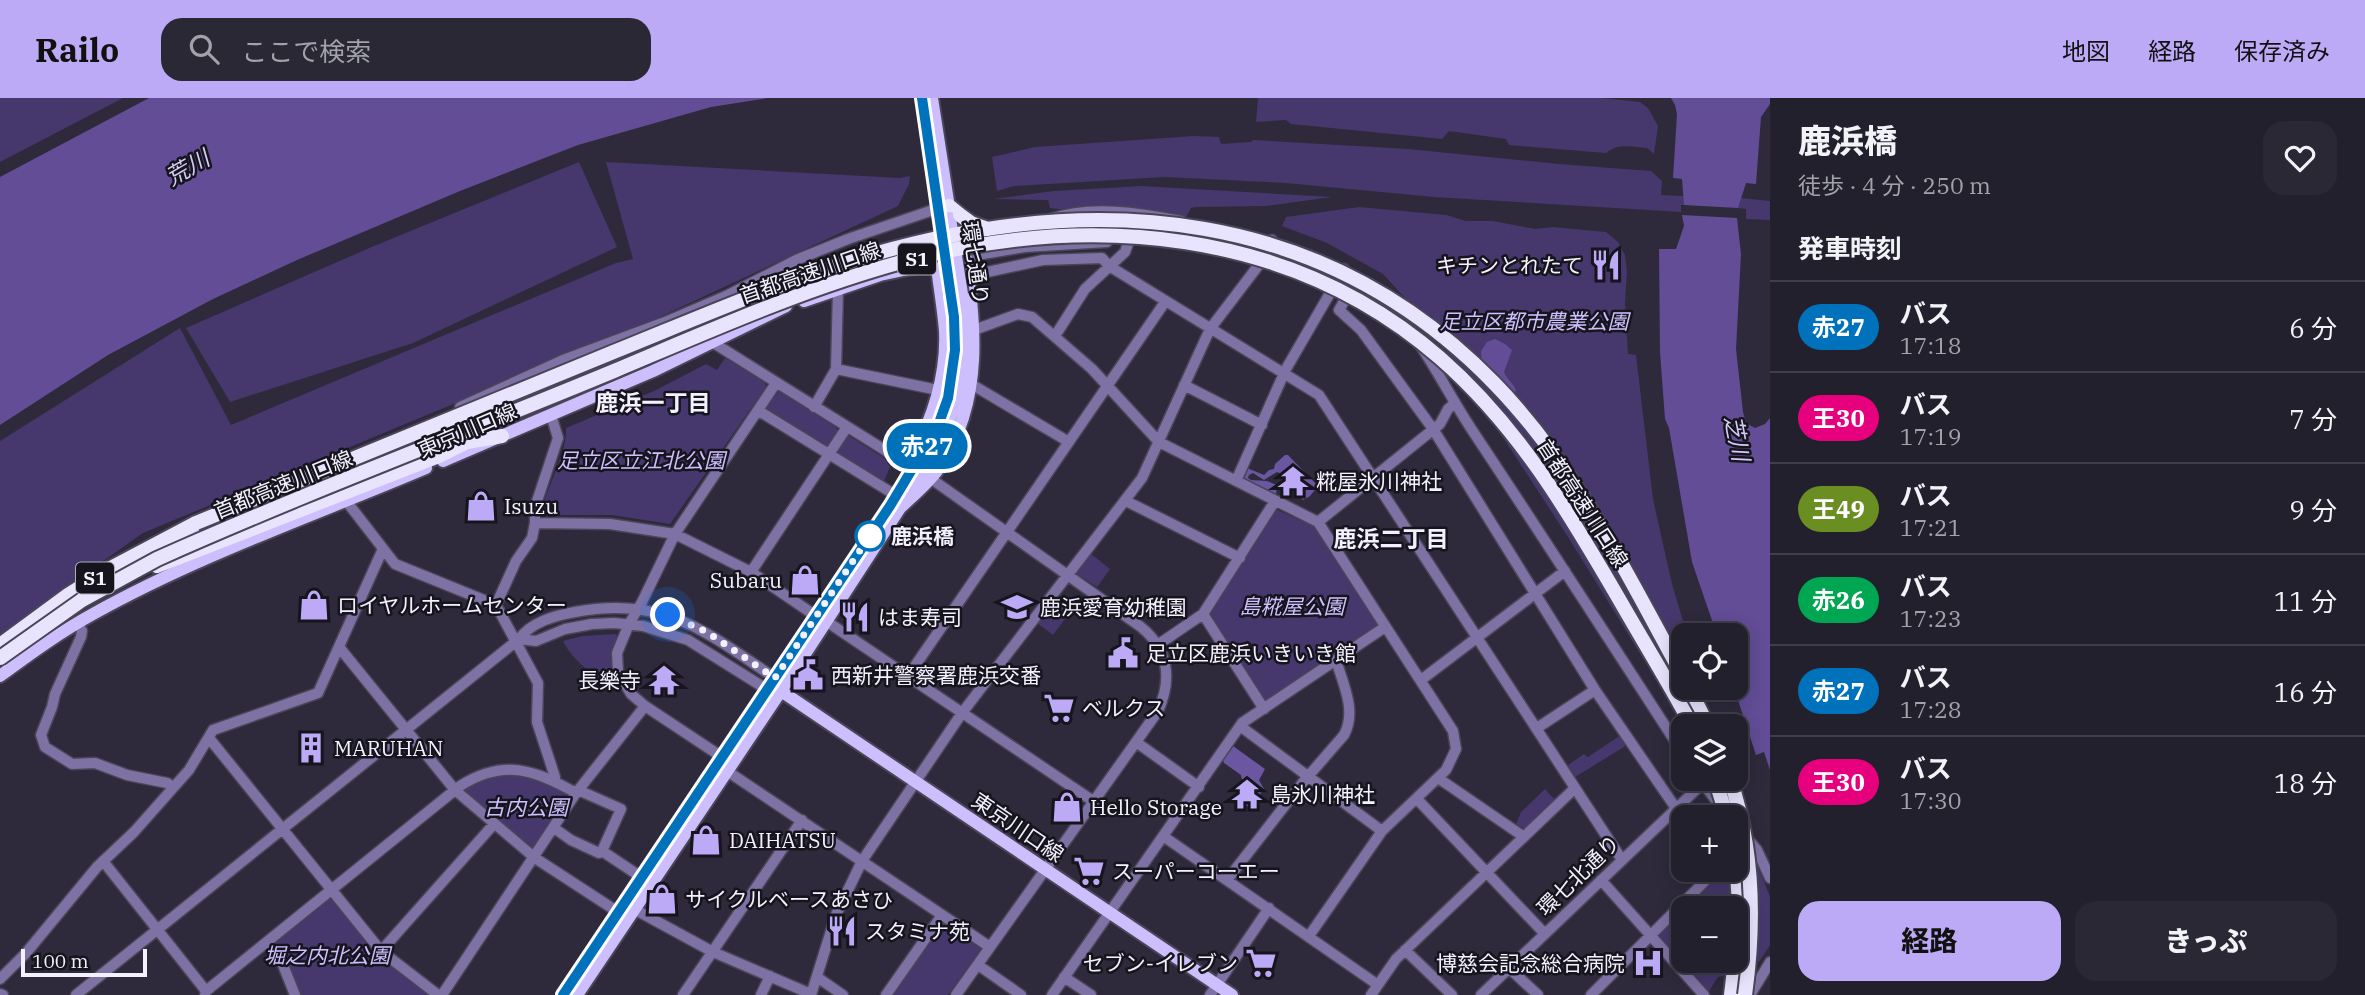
<!DOCTYPE html>
<html lang="ja">
<meta charset="utf-8">
<style>
body{margin:0;font-family:"IBM Plex Serif","Noto Sans JP",serif;background:#2a2835;color:#f1f3f6;height:100vh;display:flex;flex-direction:column;font-size:26px;white-space:nowrap}
*{box-sizing:border-box;margin:0}
p{font-size:23px;color:#a2a3aa}
.icon{flex:none;width:38px;height:38px;fill:none;stroke:currentColor;stroke-width:2;stroke-linecap:round;stroke-linejoin:round}
.map{position:relative;flex:1;overflow:hidden}
.sheet{display:flex;flex-direction:column;background:#22202d;width:595px}
.sheet>*{flex:none}
.badge{padding:0 14px;border-radius:23px;font-size:24px;line-height:46px}
.controls{position:absolute;left:1671px;top:525px;display:grid;gap:14px}
.controls a{display:grid;place-items:center;width:77px;height:77px;border-radius:14px;background:#22202d;box-shadow:0 4px 18px #0003,0 0 0 2px #3f3e49;font-size:35px}
.scale{position:absolute;left:21px;bottom:18px;width:126px;box-sizing:border-box;padding-left:7px;border:4px solid #f4f1fe;border-top:0;font-size:19px;line-height:24px;white-space:nowrap;color:#f4f1fe;-webkit-text-stroke:5px #16141c;paint-order:stroke}
.you{position:absolute;width:35px;height:35px;margin:-18px;border:5px solid #fff;border-radius:50%;background:#1a73e8;box-shadow:0 0 0 10px #1a73e833}
.map>.badge{position:absolute;translate:-50% -50%;box-shadow:0 0 0 4px #fff}
h2{padding:0 28px;font-size:26px;line-height:63px}
.round{display:grid;place-items:center;flex:none;width:74px;height:74px;border-radius:21px;background:#2a2835}
.headline{display:flex;align-items:center;justify-content:space-between;height:119px;padding:0 28px}
h1{font-size:33px;font-weight:800;line-height:52px}
.primary-button{display:flex;gap:14px;margin-top:auto;padding:14px 28px}
.primary-button a{flex:1;height:80px;border-radius:21px;background:#bcaaf6;color:#111;font-size:28px;font-weight:800;line-height:80px;text-align:center}
.primary-button a+a{background:#2a2835;color:#f1f3f6}
ul{padding:0;list-style:none}
li{display:flex;align-items:center;gap:21px;height:91px;padding:0 28px;border-top:2px solid #3f3e49}
li div{flex:1}
li b{display:block;font-size:26px}
li em{font-style:normal}
li .badge{min-width:77px;font-weight:700;text-align:center}
header{display:flex;align-items:center;gap:42px;box-sizing:border-box;height:98px;padding:0 35px;background:#bcaaf6;color:#111}
header strong{font-size:33px}
nav{display:flex;gap:38px;margin-inline-start:auto;font-size:24px}
.search{width:490px;height:63px;background:#2a2835;display:flex;align-items:center;gap:18px;box-sizing:border-box;padding:0 24px;border-radius:21px;color:#a2a3aa;font-size:26px}
main{display:flex;flex:1;min-height:0}
.map>svg:first-child{display:block}
</style>
<header>
<strong>Railo</strong>
<div class="search"><svg class="icon" aria-label="search" viewBox="0 0 24 24"><circle cx="10" cy="10" r="6"/><path d="M15 15l6 6"/></svg>ここで検索</div>
<nav><a>地図</a><a>経路</a><a>保存済み</a></nav>
</header>
<main>
<div class="map">
<svg width="1770" height="897" viewBox="0 0 1770 897">
<rect width="100%" height="100%" fill="#2e2a3c"/>
<path fill="#46376d" d="M 0,0 L 123,0 L 0,64 Z
M 1258,0 L 1603,0 L 1640,4 L 1648,10 L 1658,28 L 1654,56 L 1647,50 C 1632,49 1618,45 1606,55 L 1509,47 L 1506,41 L 1449,33 L 1442,41 L 1291,26 L 1286,22 L 1256,24 Z
M 1194,38 L 1219,39 L 1221,46 L 1251,44 L 1253,42 L 1408,51 L 1559,66 L 1651,73 L 1662,83 L 1661,97 L 1684,98 L 1684,107 L 1681,107 L 1681,114 L 1434,99 L 1286,85 L 1164,79 L 1014,88 L 997,93 L 992,59 L 1035,49 Z
M 579,64 L 617,149 L 413,245 L 230,304 L 186,230 L 374,148 Z
M 606,64 L 900,80 L 910,78 L 909,86 L 898,108 L 636,230 L 143,435 L 0,536 L 0,343 L 180,230 L 231,327 L 616,165 L 633,161 Z
M 1141,88 L 1332,99 L 1267,108 L 1196,109 L 1191,110 L 1186,119 C 1153,111 1122,110 1088,109 C 1075,109 1062,113 1050,110 L 1048,102 L 993,101 L 1054,93 Z
M 1740,100 L 1770,103 L 1770,122 L 1746,121 L 1746,111 L 1738,110 Z
M 1359,109 L 1446,117 L 1466,123 L 1493,123 L 1535,131 L 1552,129 L 1606,134 L 1618,144 L 1625,157 L 1627,174 L 1625,205 L 1628,256 L 1636,257 L 1653,401 L 1672,486 L 1686,533 L 1643,560 L 1568,439 L 1442,246 L 1414,210 L 1383,176 L 1327,145 L 1282,128 L 1286,119 Z
M 725,260 L 765,284 L 766,289 L 670,426 L 612,417 L 541,417 C 546,388 567,357 566,330 L 654,293 L 706,266 L 717,272 Z
M 779,293 L 837,330 L 837,336 L 829,349 L 825,349 L 767,313 L 766,309 Z
M 849,338 L 884,360 L 890,369 L 884,383 L 881,383 L 836,355 L 846,339 Z
M 1275,411 L 1309,426 L 1313,425 L 1379,524 L 1378,529 L 1268,603 L 1262,604 L 1208,517 Z
M 1090,455 L 1110,471 L 1097,489 L 1077,476 L 1077,473 Z
M 1055,502 L 1071,513 L 1053,537 L 1037,525 Z
M 616,536 L 618,541 C 610,556 612,570 618,585 L 605,592 C 592,572 573,564 563,543 L 582,538 Z
M 1621,637 L 1626,646 L 1624,649 L 1575,679 L 1568,667 L 1584,656 L 1588,659 Z
M 511,676 L 534,679 L 568,697 L 569,699 L 535,750 L 530,752 L 462,695 L 463,691 L 490,678 Z
M 1545,691 L 1555,702 L 1525,731 L 1516,726 L 1521,714 Z
M 1745,752 L 1751,754 L 1755,761 L 1770,799 L 1770,847 L 1759,864 L 1739,858 L 1736,810 L 1685,810 L 1723,772 L 1736,772 L 1736,758 Z
M 330,799 L 332,800 L 431,897 L 299,897 L 293,878 L 275,849 L 274,843 Z
M 1683,811 L 1684,863 L 1735,863 L 1724,878 L 1718,879 L 1709,893 L 1660,839 L 1660,835 Z
M 945,824 L 981,848 L 981,851 L 948,897 L 891,897 L 941,825 Z"/>
<path fill="#6b56a1" d="M 1285,357 L 1288,357 L 1318,388 L 1310,398 L 1303,402 L 1289,390 L 1291,380 L 1277,374 L 1264,382 L 1253,375 L 1249,377 L 1248,380 L 1251,382 L 1267,383 L 1277,387 L 1276,397 L 1243,381 L 1242,379 L 1247,370 L 1264,377 L 1269,372 L 1274,371 L 1275,366 Z
M 1233,648 L 1265,671 L 1259,682 L 1264,691 L 1250,710 L 1237,702 L 1239,699 L 1242,700 L 1248,691 L 1243,686 L 1241,677 L 1224,665 L 1223,662 Z"/>
<path fill="#624d96" d="M 149,0 L 768,0 L 711,9 L 578,47 L 460,93 L 297,162 L 213,201 L 108,257 L 0,327 L 0,79 Z
M 1671,0 L 1770,0 L 1770,6 L 1761,19 L 1756,86 L 1746,85 L 1738,110 L 1684,107 L 1682,81 L 1673,80 L 1677,16 L 1675,7 Z
M 1682,117 L 1737,120 L 1741,156 L 1736,251 L 1743,314 L 1746,325 L 1755,330 L 1765,326 L 1770,320 L 1770,672 L 1764,654 L 1756,657 L 1734,590 L 1736,537 L 1717,537 L 1692,464 L 1669,330 L 1665,321 L 1660,254 L 1659,151 L 1676,151 L 1684,128 Z
M 1495,241 L 1505,246 L 1512,252 L 1504,274 C 1507,282 1514,285 1516,293 L 1509,298 L 1490,269 L 1482,263 L 1481,253 L 1487,244 Z"/>
<g fill="none" stroke-linecap="round" stroke-linejoin="round">
<g stroke="#4a4657" stroke-width="13">
<path id="minor" d="M 1051,121 C 1091,107 1140,115 1181,123
M 965,159 L 1025,149 L 1107,144
M 969,178 L 1043,162 L 1102,160 L 1109,168 L 1319,297 L 1622,762
M 1346,200 L 1339,212 L 1361,232 L 1433,331 L 1595,592 L 1684,722
M 1390,207 C 1424,245 1446,293 1474,335 C 1545,442 1614,549 1684,657
M 974,232 L 1018,216 L 1032,219 L 1092,271 L 1159,344 L 1318,424 L 1453,633 L 1456,651 L 1446,672 L 1382,733 L 1309,838
M 1055,238 L 1085,191 L 1125,154 L 1129,143
M 712,244 L 907,366
M 836,271 L 938,292
M 971,286 L 1069,344
M 1184,287 L 1262,327
M 460,309 L 563,262 L 665,224 L 728,197 L 796,162 L 848,141 L 939,110
M 814,309 L 836,271 L 838,191
M 759,313 L 897,398
M 551,317 L 558,340 L 535,409 L 535,425 L 532,440 L 516,463 L 496,507 L 538,585 L 537,624 L 555,679 L 554,683
M 930,380 L 1141,529 C 1169,552 1172,582 1158,613 L 956,897
M 1236,383 L 1286,271 L 1344,171
M 1126,403 L 1240,460
M 347,404 L 395,466 L 496,507
M 1318,424 L 1440,326 L 1448,311 L 1455,305
M 535,425 L 610,426 L 675,436 L 751,474 L 816,518
M 751,474 L 847,329
M 826,523 L 1093,703
M 78,525 L 82,533 L 81,539 L 55,596 L 52,609 L 41,637 L 45,649 L 72,666 L 95,665 L 127,677 L 167,685 L 173,689
M 519,541 L 536,543 L 565,531 L 592,526 L 614,525 L 643,528 L 688,542 L 768,592
M 1159,546 L 1203,516
M 339,549 L 455,692 L 535,760 L 618,814
M 908,578 L 1165,204
M 1421,582 L 1565,473
M 1264,611 L 1203,516 L 1275,403
M 1240,628 L 1382,733
M 1537,630 L 1595,592
M 209,640 L 381,853 L 438,897
M 1136,644 L 1199,689
M 722,659 L 645,608 L 631,596 L 618,574 L 617,555 L 629,526 L 642,504 L 675,436 L 776,285
M 727,673 L 990,849
M 1438,680 L 1524,739
M 1700,681 L 1720,708
M 578,692 L 621,711 L 602,753 L 641,779
M 1417,701 L 1545,836
M 554,730 L 571,742 L 599,755 L 602,753
M 1163,738 L 1378,887
M 1745,738 L 1757,752 L 1770,780
M 103,763 L 206,893 L 205,897
M 1227,782 L 1304,683 L 1344,637 C 1357,613 1343,586 1336,562
M 1601,782 L 1704,897
M 634,811 L 713,854 L 811,896
M 267,844 L 283,867 L 295,897
M 1405,852 L 1452,897
M 381,853 L 494,726
M 978,867 L 1021,897
M 1509,870 L 1538,897
M 817,879 L 843,897
M 1064,879 L 1091,897
M 0,881 L 26,855 L 97,769 L 134,734 L 189,672 L 213,632 L 318,595 L 382,453
M 206,893 L 460,688 C 504,660 535,672 576,695
M 0,896 L 3,897
M 76,897 L 519,541 C 532,524 553,518 575,514 C 664,497 706,534 775,580
M 442,897 L 576,695 L 645,608
M 683,897 L 802,722
M 761,897 L 770,878
M 811,897 L 836,817 L 862,763 L 962,615 L 1142,380 L 1210,231 L 1261,164 L 1272,142
M 886,897 L 942,817
M 1052,897 L 1242,625 L 1385,529
M 1210,897 L 1269,810
M 1371,897 L 1396,861 L 1575,690
M 1481,897 L 1702,686
M 1591,897 L 1716,772
M 1750,897 L 1770,864"/>
</g>
<g stroke="#4a4657" stroke-width="16">
<path id="major" d="M 922,0 L 941,121
M 932,0 L 950,116
M 804,203 L 880,177 L 955,161
M 912,358 C 933,321 947,276 945,233 C 943,208 938,183 936,158
M 443,363 L 653,273 L 786,208
M 912,392 C 956,325 971,277 962,196
M 897,413 C 911,399 928,386 939,370 C 985,302 976,221 963,144 L 921,151
M 150,456 L 284,397 L 743,209 L 900,156
M 0,578 C 30,556 60,534 93,516 C 199,457 315,417 426,370
M 779,587 L 781,593 L 1232,897
M 563,897 L 890,408 C 938,332 964,293 951,198
M 577,897 L 781,593 L 902,407"/>
</g>
<g stroke="#4a4657" stroke-width="18">
<path id="highway" d="M 949,108 L 960,117
M 679,233 L 706,225
M 157,468 L 439,358 L 467,344 L 502,338
M 0,547 L 68,497 L 109,471 L 196,425
M 1689,590 L 1708,628
M 1736,762 L 1739,805 L 1736,853
M 1731,897 L 1735,863"/>
</g>
<use href="#minor" stroke="#7e72a5" stroke-width="10"/>
<use href="#major" stroke="#cdbefe" stroke-width="12"/>
<use href="#highway" stroke="#e9e4fe" stroke-width="14"/>
<g stroke="#4a4657" stroke-width="16" stroke-linecap="butt">
<path id="major-bridge" d="M 950,120 L 962,196
M 941,121 L 951,198"/>
</g>
<g stroke="#4a4657" stroke-width="18" stroke-linecap="butt">
<path id="highway-bridge" d="M 960,117 L 971,125 L 988,131
M 196,425 C 334,368 472,311 611,255 C 698,220 784,182 874,156 C 1098,92 1324,110 1494,285 C 1577,370 1627,477 1684,580
M 0,560 L 82,502 L 157,461 C 307,394 462,336 614,273 C 709,233 805,190 905,163 C 1090,114 1291,130 1440,260 C 1518,328 1568,413 1619,501 C 1643,543 1669,585 1692,628
M 1715,681 L 1727,719
M 1730,681 C 1754,751 1755,825 1745,897"/>
</g>
<use href="#major-bridge" stroke="#cdbefe" stroke-width="12"/>
<use href="#highway-bridge" stroke="#e9e4fe" stroke-width="14"/>
</g>
<g fill="none" stroke-linecap="round" stroke-linejoin="round">
<g stroke="#fff" stroke-width="16">
<path id="line" d="M 563,897 L 890,408 L 938,328 L 948,300 L 955,252 L 954,219 L 922,0"/>
</g>
<use href="#line" stroke="#0072bc" stroke-width="10"/>
<path stroke="#f4f1fe" stroke-width="7" stroke-dasharray="0 12.6" d="M 668,517 L 707,534 L 775,580 L 875,430 L 870,438"/>
</g>
<defs>
<g id="restaurant-bare" transform="scale(2.415)"><path d="M-5-6h1v4h1v-4h1v4h1v-4h1v5L-1.5 .5V6h-2V.5L-5-1ZM5-6V6H3V1.5H1.5Q1.5-4 5-6Z" fill="#bcaaf6" stroke="#16141c" stroke-width="2.5" paint-order="stroke"/></g>
<g id="temple-bare" transform="scale(2.415)"><path d="M0-6L5-2H3V0L6.5 2.5H4V6H1.5V3h-3V6H-4V2.5H-6.5L-3 0V-2H-5Z" fill="#bcaaf6" stroke="#16141c" stroke-width="2.5" paint-order="stroke"/></g>
<g id="shop-bare" transform="scale(2.415)"><path d="M-5-2.5h2.3a2.7 3.5 0 0 1 5.4 0H5L5.5 6h-11ZM-1.5-2.5h3a1.5 2.3 0 0 0-3 0Z" fill="#bcaaf6" stroke="#16141c" stroke-width="2.5" paint-order="stroke"/></g>
<g id="school-bare" transform="scale(2.415)"><path d="M0-5L7-2L0 1L-7-2ZM-4 1L0 2.5L4 1V4Q0 6-4 4Z" fill="#bcaaf6" stroke="#16141c" stroke-width="2.5" paint-order="stroke"/></g>
<g id="civic-bare" transform="scale(2.415)"><path d="M-.6-6.5H3V-4.5H.6V-3L4-1V1h2V6H-6V1h2V-1L-.6-3ZM-1.2 2.5V6h2.4V2.5Z" fill="#bcaaf6" stroke="#16141c" stroke-width="2.5" paint-order="stroke"/></g>
<g id="supermarket-bare" transform="scale(2.415)"><path d="M-6-5.5h2.5l.6 2H6L4.5 2H-2.5L-4.4-4H-6ZM-1.5 3.2a1.3 1.3 0 1 0 .1 0ZM3 3.2a1.3 1.3 0 1 0 .1 0Z" fill="#bcaaf6" stroke="#16141c" stroke-width="2.5" paint-order="stroke"/></g>
<g id="building-bare" transform="scale(2.415)"><path d="M-4-6H4V6H1V3H-1V6H-4ZM-2.5-4.3h1.7v1.8h-1.7ZM.8-4.3h1.7v1.8H.8ZM-2.5-1h1.7V.8h-1.7ZM.8-1h1.7V.8H.8Z" fill="#bcaaf6" stroke="#16141c" stroke-width="2.5" paint-order="stroke"/></g>
<g id="hospital-bare" transform="scale(2.415)"><path d="M-5-5h3v3.5h4V-5h3V5h-3V1.5h-4V5h-3Z" fill="#bcaaf6" stroke="#16141c" stroke-width="2.5" paint-order="stroke"/></g>
</defs>
<g fill-rule="evenodd">
<use href="#restaurant-bare" x="1606" y="167"/>
<use href="#temple-bare" x="1293" y="383"/>
<use href="#shop-bare" x="481" y="408"/>
<use href="#shop-bare" x="805" y="482"/>
<use href="#shop-bare" x="314" y="507"/>
<use href="#school-bare" x="1017" y="509"/>
<use href="#restaurant-bare" x="855" y="519"/>
<use href="#civic-bare" x="1123" y="555"/>
<use href="#civic-bare" x="808" y="577"/>
<use href="#temple-bare" x="664" y="582"/>
<use href="#supermarket-bare" x="1059" y="610"/>
<use href="#building-bare" x="311" y="650"/>
<use href="#temple-bare" x="1247" y="696"/>
<use href="#shop-bare" x="1067" y="709"/>
<use href="#shop-bare" x="706" y="742"/>
<use href="#supermarket-bare" x="1089" y="773"/>
<use href="#shop-bare" x="662" y="801"/>
<use href="#restaurant-bare" x="842" y="833"/>
<use href="#supermarket-bare" x="1261" y="865"/>
<use href="#hospital-bare" x="1648" y="865"/>
</g>
<circle fill="#fff" stroke="#0072bc" stroke-width="3.5" cx="870" cy="438" r="14"/>
<g text-anchor="middle" dominant-baseline="central" stroke-width="5" stroke-linejoin="round" paint-order="stroke">
<g fill="#16141c" stroke="#b1afba" stroke-width="2">
<rect x="898" y="145.5" width="38" height="31" rx="5"/>
<rect x="76" y="464.5" width="38" height="31" rx="5"/>
</g>
<g font-size="19" font-weight="bold" fill="#f4f1fe">
<text x="917" y="161">S1</text>
<text x="95" y="480">S1</text>
</g>
<g font-size="21" fill="#f4f1fe" stroke="#16141c">
<text transform="translate(976 165) rotate(82)">環七通り</text>
<text transform="translate(810 174) rotate(-19)">首都高速川口線</text>
<text transform="translate(467 332) rotate(-23)">東京川口線</text>
<text transform="translate(283 386) rotate(-22)">首都高速川口線</text>
<text transform="translate(1583 405) rotate(57)">首都高速川口線</text>
<text transform="translate(1018 729) rotate(34)">東京川口線</text>
<text transform="translate(1578 777) rotate(-44)">環七北通り</text>
</g>
<g font-size="21" fill="#f4f1fe" stroke="#16141c" text-anchor="start">
<text x="1583" y="167" text-anchor="end">キチンとれたて</text>
<text x="1316" y="383">糀屋氷川神社</text>
<text x="504" y="408">Isuzu</text>
<text x="782" y="482" text-anchor="end">Subaru</text>
<text x="337" y="507">ロイヤルホームセンター</text>
<text x="1040" y="509">鹿浜愛育幼稚園</text>
<text x="878" y="519">はま寿司</text>
<text x="1146" y="555">足立区鹿浜いきいき館</text>
<text x="831" y="577">西新井警察署鹿浜交番</text>
<text x="641" y="582" text-anchor="end">長樂寺</text>
<text x="1082" y="610">ベルクス</text>
<text x="334" y="650">MARUHAN</text>
<text x="1270" y="696">島氷川神社</text>
<text x="1090" y="709">Hello Storage</text>
<text x="729" y="742">DAIHATSU</text>
<text x="1112" y="773">スーパーコーエー</text>
<text x="685" y="801">サイクルベースあさひ</text>
<text x="865" y="833">スタミナ苑</text>
<text x="1238" y="865" text-anchor="end">セブン-イレブン</text>
<text x="1625" y="865" text-anchor="end">博慈会記念総合病院</text>
</g>
<g font-size="21" font-style="italic" fill="#cec0ff" stroke="#16141c">
<text x="1534" y="223">足立区都市農業公園</text>
<text x="641" y="362">足立区立江北公園</text>
<text x="1292" y="508">島糀屋公園</text>
<text x="526" y="709">古内公園</text>
<text x="327" y="857">堀之内北公園</text>
</g>
<g font-size="21" font-weight="bold" fill="#f4f1fe" stroke="#16141c" text-anchor="start">
<text x="891" y="438">鹿浜橋</text>
</g>
<g font-size="23" font-style="italic" fill="#d4ccf6" stroke="#16141c">
<text transform="translate(187 69) rotate(-30)">荒川</text>
<text transform="translate(1738 340) rotate(79)">芝川</text>
</g>
<g font-size="23" font-weight="bold" fill="#f4f1fe" stroke="#16141c">
<text x="653" y="304">鹿浜一丁目</text>
<text x="1391" y="440">鹿浜二丁目</text>
</g>
</g>
</svg>
<div class="controls">
<a><svg class="icon" aria-label="locate" viewBox="0 0 24 24"><circle cx="12" cy="12" r="6"/><path d="M12 2v4M12 18v4M2 12h4M18 12h4"/></svg></a>
<a><svg class="icon" aria-label="layers" viewBox="0 0 24 24"><path d="M12 4l9 5-9 5-9-5zM3 14l9 5 9-5"/></svg></a>
<a>+</a>
<a>−</a>
</div>
<div class="scale">100 m</div>
<div class="you" style="left:668px;top:517px"></div>
<b class="badge" style="left:927px;top:348px;background:#0072bc;color:#fff">赤27</b>
</div>
<section class="sheet">
<div class="headline"><div><h1>鹿浜橋</h1><p>徒歩 · 4 分 · 250 m</p></div><a class="round"><svg class="icon" aria-label="heart" viewBox="0 0 24 24"><path d="M12 20l-8-8c-3-5 5-10 8-4 3-6 11-1 8 4z"/></svg></a></div>
<h2>発車時刻</h2>
<ul>
<li><span class="badge" style="background:#0072bc;color:#fff">赤27</span><div><b>バス</b><p>17:18</p></div><em>6 分</em></li>
<li><span class="badge" style="background:#e6007e;color:#fff">王30</span><div><b>バス</b><p>17:19</p></div><em>7 分</em></li>
<li><span class="badge" style="background:#6b8e23;color:#fff">王49</span><div><b>バス</b><p>17:21</p></div><em>9 分</em></li>
<li><span class="badge" style="background:#00a651;color:#fff">赤26</span><div><b>バス</b><p>17:23</p></div><em>11 分</em></li>
<li><span class="badge" style="background:#0072bc;color:#fff">赤27</span><div><b>バス</b><p>17:28</p></div><em>16 分</em></li>
<li><span class="badge" style="background:#e6007e;color:#fff">王30</span><div><b>バス</b><p>17:30</p></div><em>18 分</em></li>
</ul>
<div class="primary-button"><a>経路</a><a>きっぷ</a></div>
</section>
</main>
